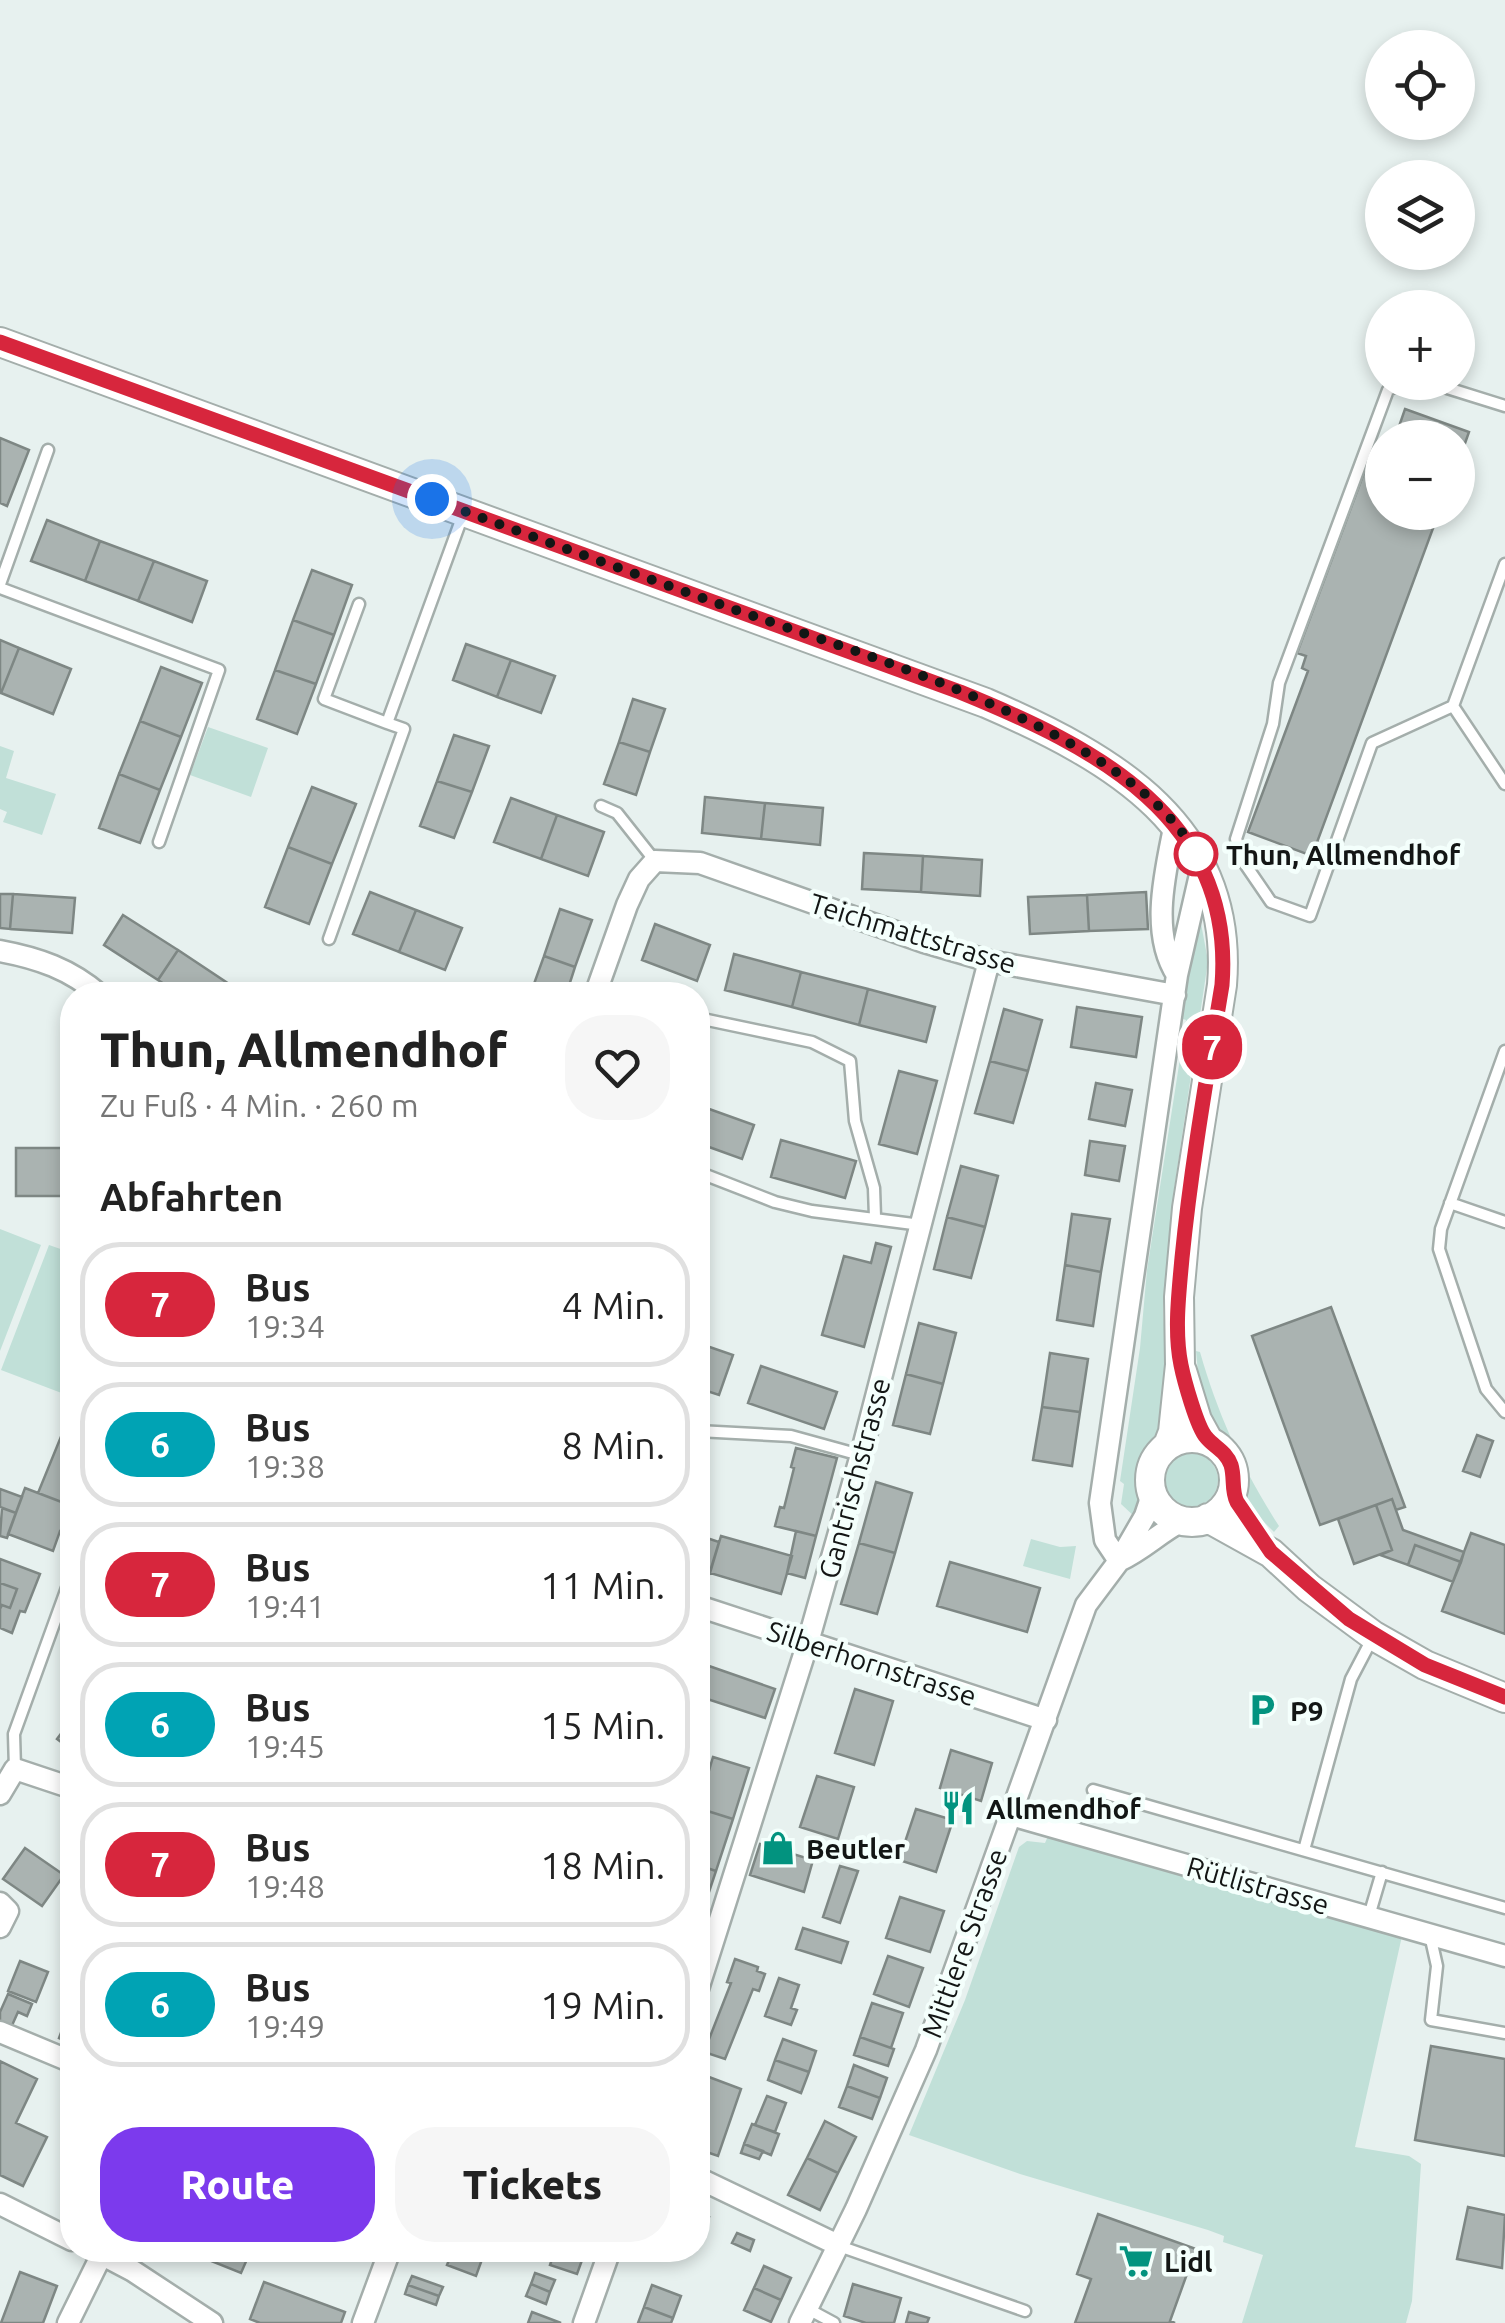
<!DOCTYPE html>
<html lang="de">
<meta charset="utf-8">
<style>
body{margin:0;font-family:Ubuntu,sans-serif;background:#f6f6f6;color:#222;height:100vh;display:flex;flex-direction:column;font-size:38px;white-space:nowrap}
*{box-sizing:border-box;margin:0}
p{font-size:32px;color:#767676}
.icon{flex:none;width:55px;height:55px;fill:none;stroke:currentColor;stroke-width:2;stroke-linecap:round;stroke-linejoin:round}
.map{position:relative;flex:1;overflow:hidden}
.side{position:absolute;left:60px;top:982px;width:650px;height:1280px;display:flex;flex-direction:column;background:#fff;border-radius:40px;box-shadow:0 5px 15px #0003}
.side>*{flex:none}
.badge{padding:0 20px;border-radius:32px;font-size:35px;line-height:65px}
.tools{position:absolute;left:1365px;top:30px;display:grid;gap:20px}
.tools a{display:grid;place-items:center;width:110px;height:110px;border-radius:50%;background:#fff;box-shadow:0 5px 15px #0003;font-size:50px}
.you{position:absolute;width:50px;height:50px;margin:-25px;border:8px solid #fff;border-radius:50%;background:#1a73e8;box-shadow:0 0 0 15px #1a73e833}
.map>.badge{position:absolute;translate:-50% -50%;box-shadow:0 0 0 5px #fff}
h2{padding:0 40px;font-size:38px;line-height:90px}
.round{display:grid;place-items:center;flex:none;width:105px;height:105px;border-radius:40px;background:#f6f6f6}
.overview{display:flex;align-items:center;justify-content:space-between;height:170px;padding:0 40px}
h1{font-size:48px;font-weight:800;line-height:75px}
.button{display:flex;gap:20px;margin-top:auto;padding:20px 40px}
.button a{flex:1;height:115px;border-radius:40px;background:#7c3aed;color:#fff;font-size:40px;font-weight:800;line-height:115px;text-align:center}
.button a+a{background:#f6f6f6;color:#222}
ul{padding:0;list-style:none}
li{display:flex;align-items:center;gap:30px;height:125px;margin:0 20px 15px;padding:0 20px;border:5px solid #e0e0e0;border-radius:40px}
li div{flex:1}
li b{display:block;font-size:38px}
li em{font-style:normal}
li .badge{min-width:110px;font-weight:700;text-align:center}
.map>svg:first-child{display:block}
</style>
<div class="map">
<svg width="1505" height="2323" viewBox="0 0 1505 2323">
<rect width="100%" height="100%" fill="#e7f1ef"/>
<path fill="#c1e0d8" d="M 208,727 L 268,748 L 251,797 L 190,775 Z
M 0,746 L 14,751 L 6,778 L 56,794 L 42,835 L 3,822 L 7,812 L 0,809 Z
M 1200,918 L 1208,961 L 1174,1190 L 1163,1309 L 1169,1410 L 1163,1435 L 1144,1461 L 1141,1478 L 1143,1494 L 1136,1518 L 1121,1504 L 1124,1484 L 1120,1481 L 1140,1348 L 1147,1270 L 1186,1020 L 1180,1018 L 1196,919 Z
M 0,1229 L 41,1245 L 0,1351 Z
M 49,1245 L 72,1253 L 72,1397 L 1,1370 Z
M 1196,1351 L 1200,1352 C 1218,1415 1243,1470 1279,1526 L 1274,1532 L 1244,1502 L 1237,1459 L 1213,1432 L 1200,1394 Z
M1164 1480a27 27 0 1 1 54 0a27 27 0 1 1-54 0Z
M 1031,1539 L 1060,1547 L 1076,1546 L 1070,1579 L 1023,1566 Z
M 1048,1836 L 1402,1936 L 1355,2147 L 1409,2156 L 1421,2164 L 1412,2301 L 1406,2323 L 1242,2323 L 1263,2255 L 1223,2242 L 1224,2236 L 1208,2230 L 1020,2174 L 909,2135 L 965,2000 L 1019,1847 L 1027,1841 L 1045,1843 Z"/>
<path fill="#aab3b1" stroke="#7e8784" stroke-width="2.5" d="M 1405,409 L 1469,432 L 1458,463 L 1458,438 L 1395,438 Z
M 0,438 L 29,450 L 7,506 L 0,503 Z
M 1372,451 L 1382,455 L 1382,512 L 1439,512 L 1312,856 L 1248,832 L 1308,671 L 1302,668 L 1306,656 L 1297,653 Z
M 47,520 L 100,541 L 85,581 L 31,561 Z
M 100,541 L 154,561 L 138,601 L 85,581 Z
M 154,561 L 207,581 L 192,622 L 138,601 Z
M 312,570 L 352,585 L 334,635 L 293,620 Z
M 293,620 L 334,635 L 316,684 L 275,670 Z
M 0,640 L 19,648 L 1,693 L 0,693 Z
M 466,644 L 511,660 L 497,697 L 453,680 Z
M 19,648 L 71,669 L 53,714 L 1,693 Z
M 511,660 L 555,676 L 541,713 L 497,697 Z
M 161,667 L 202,683 L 181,737 L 140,721 Z
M 275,670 L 316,684 L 297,734 L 257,719 Z
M 633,699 L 665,709 L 650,752 L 619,742 Z
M 140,721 L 181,737 L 160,790 L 119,774 Z
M 454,735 L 489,746 L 472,792 L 437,781 Z
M 619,742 L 650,752 L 636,795 L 604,784 Z
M 119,774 L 160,790 L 140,843 L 99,828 Z
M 437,781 L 472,792 L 454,838 L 420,826 Z
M 312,787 L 356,804 L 332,864 L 288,847 Z
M 705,797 L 765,803 L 761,839 L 702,833 Z
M 511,798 L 557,815 L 541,859 L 494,842 Z
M 765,803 L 823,808 L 820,845 L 761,839 Z
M 557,815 L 604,832 L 588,876 L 541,859 Z
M 288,847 L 332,864 L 309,924 L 265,907 Z
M 864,853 L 923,856 L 921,892 L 862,889 Z
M 923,856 L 982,860 L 980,896 L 921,892 Z
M 370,892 L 416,910 L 399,952 L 353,934 Z
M 1146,892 L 1148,929 L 1089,931 L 1087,895 Z
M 0,894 L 13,894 L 10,929 L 0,928 Z
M 13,894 L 75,898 L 72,933 L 10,929 Z
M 1087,895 L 1089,931 L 1030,934 L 1028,897 Z
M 560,909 L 592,920 L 575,967 L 544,956 Z
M 416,910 L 462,928 L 445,970 L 399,952 Z
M 123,915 L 178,950 L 158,980 L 104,945 Z
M 655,924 L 710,945 L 697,981 L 642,960 Z
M 178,950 L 232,986 L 227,995 L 181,995 L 158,980 Z
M 734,954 L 801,972 L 792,1007 L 725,990 Z
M 544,956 L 575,967 L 566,995 L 530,995 Z
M 801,972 L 868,989 L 859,1025 L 792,1007 Z
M 868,989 L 935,1007 L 926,1042 L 859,1025 Z
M 1077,1007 L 1142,1017 L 1136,1057 L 1071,1047 Z
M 1004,1009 L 1042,1020 L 1028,1071 L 990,1061 Z
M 990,1061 L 1028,1071 L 1013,1123 L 975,1113 Z
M 899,1071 L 937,1081 L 917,1154 L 879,1144 Z
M 1096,1083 L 1132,1090 L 1125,1126 L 1089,1119 Z
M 698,1105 L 754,1125 L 742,1159 L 698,1143 Z
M 781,1140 L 856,1161 L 845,1198 L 771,1177 Z
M 1090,1141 L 1125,1146 L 1119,1181 L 1085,1175 Z
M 16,1148 L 70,1148 L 70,1196 L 16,1196 Z
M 961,1166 L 998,1176 L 985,1227 L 947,1217 Z
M 1072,1214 L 1110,1219 L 1101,1272 L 1065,1265 Z
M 947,1217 L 985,1227 L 971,1278 L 934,1269 Z
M 876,1243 L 891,1247 L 864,1347 L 822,1335 L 844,1256 L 871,1263 Z
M 1065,1265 L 1101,1272 L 1093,1326 L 1057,1320 Z
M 1331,1307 L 1405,1507 L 1396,1510 L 1392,1499 L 1320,1525 L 1252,1336 Z
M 919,1323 L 956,1333 L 943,1384 L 906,1374 Z
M 698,1343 L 733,1355 L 719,1395 L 698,1388 Z
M 1050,1353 L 1088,1359 L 1080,1412 L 1042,1407 Z
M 761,1366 L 837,1392 L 824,1429 L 748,1403 Z
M 906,1374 L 943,1384 L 930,1434 L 893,1425 Z
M 1042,1407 L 1080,1412 L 1072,1466 L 1033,1460 Z
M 69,1417 L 72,1418 L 72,1506 L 38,1493 Z
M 1477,1435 L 1493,1441 L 1480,1477 L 1463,1471 Z
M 796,1448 L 837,1458 L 816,1536 L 775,1526 L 780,1507 L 784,1508 L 794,1468 L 791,1467 Z
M 876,1482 L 912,1493 L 895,1553 L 859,1543 Z
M 25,1488 L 72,1506 L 68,1534 L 60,1531 L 53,1551 L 8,1534 Z
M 0,1489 L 22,1497 L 16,1513 L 0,1507 Z
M 1392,1499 L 1403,1530 L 1464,1552 L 1461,1562 L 1415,1545 L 1408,1565 L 1380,1555 L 1392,1550 L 1376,1505 Z
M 1376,1505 L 1392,1550 L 1354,1564 L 1338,1519 Z
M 2,1508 L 16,1513 L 7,1538 L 0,1536 Z
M 796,1531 L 816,1536 L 805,1578 L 787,1573 Z
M 1471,1533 L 1505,1545 L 1505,1634 L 1442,1611 Z
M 698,1535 L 719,1542 L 708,1578 L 698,1575 Z
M 721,1536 L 792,1556 L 781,1594 L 710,1573 Z
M 859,1543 L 895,1553 L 877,1614 L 841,1604 Z
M 1415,1545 L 1461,1562 L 1453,1582 L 1408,1565 Z
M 0,1559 L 40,1574 L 25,1612 L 20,1611 L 12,1633 L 0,1628 L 0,1609 L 2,1605 L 10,1608 L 17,1589 L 0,1583 Z
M 950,1562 L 1040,1588 L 1027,1632 L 937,1606 Z
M 0,1583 L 17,1589 L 10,1608 L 2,1605 L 0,1609 Z
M 709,1666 L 775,1689 L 765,1718 L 698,1696 Z
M 855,1689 L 893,1701 L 874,1765 L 835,1753 Z
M 72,1719 L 72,1750 L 57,1739 Z
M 951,1750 L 992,1763 L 981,1801 L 940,1788 Z
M 713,1757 L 749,1768 L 733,1819 L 698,1808 Z
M 817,1776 L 854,1787 L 838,1839 L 800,1827 Z
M 698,1808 L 733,1819 L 716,1871 L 698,1865 Z
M 916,1809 L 953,1820 L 936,1872 L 899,1860 Z
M 760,1844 L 813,1860 L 804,1892 L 750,1875 Z
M 25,1848 L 64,1875 L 42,1906 L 3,1879 Z
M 698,1865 L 716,1871 L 699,1922 L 698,1921 Z
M 840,1866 L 858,1871 L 840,1923 L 823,1917 Z
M 900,1897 L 944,1911 L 930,1952 L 886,1938 Z
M 803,1928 L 848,1942 L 841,1963 L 796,1949 Z
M 888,1956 L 923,1968 L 909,2007 L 874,1994 Z
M 735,1959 L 758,1967 L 757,1971 L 765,1974 L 759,1991 L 753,1989 L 725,2059 L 704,2052 L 731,1983 L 727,1982 Z
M 20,1961 L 48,1972 L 36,2002 L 8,1991 Z
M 779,1978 L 799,1985 L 791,2008 L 797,2010 L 791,2025 L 765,2016 Z
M 8,1994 L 32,2004 L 27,2016 L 18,2012 L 10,2030 L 0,2026 L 0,2012 Z
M 872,2003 L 903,2013 L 891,2048 L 860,2037 Z
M 71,2006 L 72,2006 L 72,2044 L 59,2038 Z
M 860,2037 L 894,2049 L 888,2066 L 854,2055 Z
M 783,2039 L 816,2051 L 809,2072 L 775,2060 Z
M 1431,2046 L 1505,2059 L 1505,2156 L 1415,2140 Z
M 775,2060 L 809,2072 L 801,2093 L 768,2080 Z
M 0,2061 L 37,2079 L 16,2123 L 47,2137 L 23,2186 L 0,2175 Z
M 854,2065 L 887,2078 L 880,2098 L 847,2086 Z
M 701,2074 L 741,2089 L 718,2156 L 698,2149 L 698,2086 Z
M 847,2086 L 880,2098 L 872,2119 L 839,2107 Z
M 767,2096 L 786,2103 L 775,2132 L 755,2125 Z
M 825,2121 L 856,2137 L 838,2173 L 807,2158 Z
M 752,2124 L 779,2134 L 771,2155 L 744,2144 Z
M 744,2144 L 763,2151 L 759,2159 L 741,2153 Z
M 807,2158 L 838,2173 L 820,2210 L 788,2195 Z
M 1468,2207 L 1505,2215 L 1502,2268 L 1457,2259 Z
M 698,2213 L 709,2217 L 699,2246 L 698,2245 Z
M 1098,2214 L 1196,2249 L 1170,2321 L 1175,2323 L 1075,2323 L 1091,2279 L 1077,2274 Z
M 737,2233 L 754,2240 L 750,2251 L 732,2243 Z
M 196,2250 L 251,2250 L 241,2273 L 194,2254 Z
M 453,2250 L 475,2250 L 484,2254 L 476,2276 L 447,2265 Z
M 555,2250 L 585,2252 L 577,2274 L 550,2265 Z
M 764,2266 L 791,2278 L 781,2300 L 754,2288 Z
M 20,2272 L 57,2286 L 43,2323 L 1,2323 Z
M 535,2273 L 555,2280 L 550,2292 L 531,2284 Z
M 412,2276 L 443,2287 L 439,2296 L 408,2285 Z
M 264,2282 L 345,2312 L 341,2323 L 260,2323 L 250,2319 Z
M 531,2284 L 550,2292 L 546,2304 L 526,2296 Z
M 853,2284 L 901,2298 L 894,2323 L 866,2323 L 844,2316 Z
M 408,2285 L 439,2296 L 436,2305 L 405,2294 Z
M 652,2285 L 681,2296 L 673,2318 L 644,2307 Z
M 754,2288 L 781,2300 L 771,2322 L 744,2310 Z
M 644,2307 L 673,2318 L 671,2323 L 638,2323 Z
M 532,2312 L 561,2323 L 528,2323 Z
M 909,2312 L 929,2318 L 927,2323 L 906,2323 Z"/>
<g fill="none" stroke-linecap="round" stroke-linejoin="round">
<g stroke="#a4aeab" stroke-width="15">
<path id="lane" d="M 1405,382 L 1388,390 L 1279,683 L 1273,724 L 1236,839 L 1245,864 L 1271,902 L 1310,916 L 1372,743 L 1453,706
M 1428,382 L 1505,406
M 1505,564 L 1453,706 L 1505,784
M 0,584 L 48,450
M 0,588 L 219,670 L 159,842
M 359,604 L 324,699 L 387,723
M 601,806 L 617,813 L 655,861
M 329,939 L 404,729 L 387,723 L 464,512
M 698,1018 L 812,1042 L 850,1061 L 855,1121 L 874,1188 L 875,1217
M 1505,1051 L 1441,1229 L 1439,1249 L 1486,1389 L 1505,1412
M 698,1172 L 775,1202 L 812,1211 L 921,1225
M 1450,1203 L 1505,1222
M 698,1431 L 791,1436 L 860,1455
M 15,1769 L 14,1734 L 72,1574
M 1093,1790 L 1505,1908
M 1304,1850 L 1351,1679 L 1373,1637
M 1369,1916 L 1382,1872
M 1430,1935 L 1437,1966 L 1431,2020 L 1505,2033
M 839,2246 L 1025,2311
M 808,2309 L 834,2323"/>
</g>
<g stroke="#a4aeab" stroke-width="25">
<path id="street" d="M 1175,823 C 1166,869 1149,932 1177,975
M 0,951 C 38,958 70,969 100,995
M 595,995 L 627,905 L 639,879 L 655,861 L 700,863 L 924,942 L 989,961 L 1175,995
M 1119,1561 L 1105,1540 L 1100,1503 L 1177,975 L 1202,866
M 1119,1561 C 1143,1550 1159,1533 1182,1521
M 698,1606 L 1046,1720
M 0,1794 L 15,1769 L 72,1788
M 1011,1815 L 1505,1956
M 0,1903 L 8,1911 L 0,1927
M 698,1989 L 808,1642 L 861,1455 L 989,961
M 0,2032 L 72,2062
M 698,2178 L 838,2245
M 0,2204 L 72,2240
M 93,2250 L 133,2271 L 212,2323
M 68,2323 L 104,2250
M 363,2323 L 390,2250
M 584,2323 L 610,2250
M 800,2323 L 856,2209 L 926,2050 L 1086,1605 L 1119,1561 L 1145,1516 L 1152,1495"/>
</g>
<g stroke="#a4aeab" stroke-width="32">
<path id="secondary" d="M 0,342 L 986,703 C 1113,758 1235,827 1222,985 L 1187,1208 L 1179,1297 L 1180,1365 L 1173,1432 L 1168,1445
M 1182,1371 L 1197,1420 L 1208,1440
M1150 1480a42 42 0 1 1 84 0a42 42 0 1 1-84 0Z
M 1208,1518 L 1271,1553 L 1309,1588 L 1374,1636 L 1425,1665 L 1505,1698"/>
</g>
<use href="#lane" stroke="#fff" stroke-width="10"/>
<use href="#street" stroke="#fff" stroke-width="20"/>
<use href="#secondary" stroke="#fff" stroke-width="28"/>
</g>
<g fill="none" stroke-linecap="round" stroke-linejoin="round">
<g stroke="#fff" stroke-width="22">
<path id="line" d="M 0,342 L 960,692 C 1095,747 1235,817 1222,985 C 1207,1076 1191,1167 1182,1258 C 1179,1292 1174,1331 1181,1365 C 1184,1380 1197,1427 1206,1437 C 1214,1447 1226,1451 1231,1465 C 1235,1478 1231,1490 1237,1502 L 1271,1552 L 1349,1619 L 1425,1665 L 1505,1697"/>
</g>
<use href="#line" stroke="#d7263d" stroke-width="15"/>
<path stroke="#131615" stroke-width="10" stroke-dasharray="0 18" d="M 432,499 C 532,537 633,573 733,609 C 860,654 1131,732 1196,854"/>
</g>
<defs>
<g id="parking-bare" transform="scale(2.7)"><path d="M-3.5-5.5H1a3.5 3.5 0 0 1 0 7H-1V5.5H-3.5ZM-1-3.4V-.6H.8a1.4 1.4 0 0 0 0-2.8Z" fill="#02937f" stroke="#f4fffc" stroke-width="2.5" paint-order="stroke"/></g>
<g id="restaurant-bare" transform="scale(2.7)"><path d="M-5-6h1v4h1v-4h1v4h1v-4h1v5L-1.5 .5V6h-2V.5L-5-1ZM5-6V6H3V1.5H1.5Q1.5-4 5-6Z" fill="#02937f" stroke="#f4fffc" stroke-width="2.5" paint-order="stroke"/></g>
<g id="shop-bare" transform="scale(2.7)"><path d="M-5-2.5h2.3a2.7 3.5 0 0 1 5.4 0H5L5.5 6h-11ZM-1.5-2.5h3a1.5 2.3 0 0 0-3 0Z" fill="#02937f" stroke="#f4fffc" stroke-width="2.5" paint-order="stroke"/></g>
<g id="supermarket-bare" transform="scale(2.7)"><path d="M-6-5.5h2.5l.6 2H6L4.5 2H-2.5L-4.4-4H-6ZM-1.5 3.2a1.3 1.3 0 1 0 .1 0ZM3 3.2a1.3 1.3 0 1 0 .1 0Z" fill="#02937f" stroke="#f4fffc" stroke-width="2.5" paint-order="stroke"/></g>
</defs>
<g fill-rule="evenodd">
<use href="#parking-bare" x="1262" y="1710"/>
<use href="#restaurant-bare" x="958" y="1808"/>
<use href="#shop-bare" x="778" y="1848"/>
<use href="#supermarket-bare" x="1136" y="2261"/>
</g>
<circle fill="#fff" stroke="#d7263d" stroke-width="5" cx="1196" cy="854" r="20"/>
<g text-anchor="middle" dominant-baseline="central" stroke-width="9" stroke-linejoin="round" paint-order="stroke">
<g font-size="28" font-weight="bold" fill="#131615" stroke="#f4fffc" text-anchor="start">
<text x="1226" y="854">Thun, Allmendhof</text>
</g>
<g font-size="28" fill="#131615" stroke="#f4fffc">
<text transform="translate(913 933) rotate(17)">Teichmattstrasse</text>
<text transform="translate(854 1478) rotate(-75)">Gantrischstrasse</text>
<text transform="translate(872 1663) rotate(18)">Silberhornstrasse</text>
<text transform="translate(1258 1885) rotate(16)">Rütlistrasse</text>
<text transform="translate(964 1943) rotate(-70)">Mittlere Strasse</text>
</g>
<g font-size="28" font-weight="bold" fill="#131615" stroke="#f4fffc" text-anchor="start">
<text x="1290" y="1710">P9</text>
<text x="986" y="1808">Allmendhof</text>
<text x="806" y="1848">Beutler</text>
<text x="1164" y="2261">Lidl</text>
</g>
</g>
</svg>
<div class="tools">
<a><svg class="icon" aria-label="locate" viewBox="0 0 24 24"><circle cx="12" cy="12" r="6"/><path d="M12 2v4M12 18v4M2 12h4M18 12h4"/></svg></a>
<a><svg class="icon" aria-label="layers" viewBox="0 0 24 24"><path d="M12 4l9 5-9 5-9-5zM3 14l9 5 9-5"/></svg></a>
<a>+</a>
<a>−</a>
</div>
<div class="you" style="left:432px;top:499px"></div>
<b class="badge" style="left:1212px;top:1047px;background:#d7263d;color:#fff">7</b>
<section class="side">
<div class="overview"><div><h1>Thun, Allmendhof</h1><p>Zu Fuß · 4 Min. · 260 m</p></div><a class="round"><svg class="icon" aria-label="heart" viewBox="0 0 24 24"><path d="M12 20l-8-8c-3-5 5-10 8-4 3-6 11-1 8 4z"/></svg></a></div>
<h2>Abfahrten</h2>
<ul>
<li><span class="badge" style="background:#d7263d;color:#fff">7</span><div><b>Bus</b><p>19:34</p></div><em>4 Min.</em></li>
<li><span class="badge" style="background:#00a3b4;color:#fff">6</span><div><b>Bus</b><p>19:38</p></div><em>8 Min.</em></li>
<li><span class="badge" style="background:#d7263d;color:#fff">7</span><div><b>Bus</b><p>19:41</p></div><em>11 Min.</em></li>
<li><span class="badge" style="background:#00a3b4;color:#fff">6</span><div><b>Bus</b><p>19:45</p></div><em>15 Min.</em></li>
<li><span class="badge" style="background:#d7263d;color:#fff">7</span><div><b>Bus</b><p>19:48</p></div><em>18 Min.</em></li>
<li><span class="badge" style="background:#00a3b4;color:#fff">6</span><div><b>Bus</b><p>19:49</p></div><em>19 Min.</em></li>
</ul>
<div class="button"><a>Route</a><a>Tickets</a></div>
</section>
</div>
